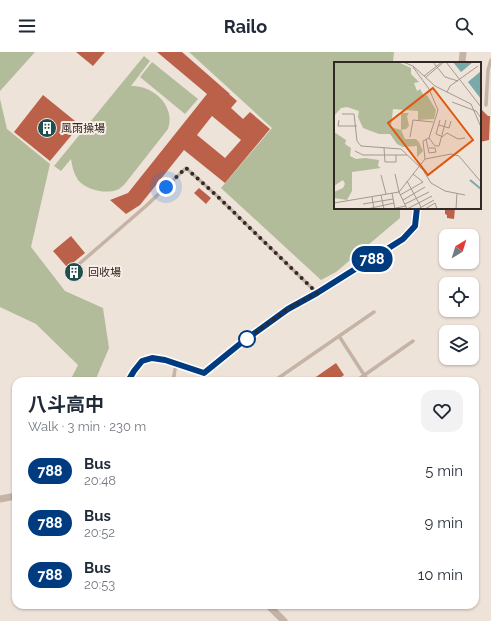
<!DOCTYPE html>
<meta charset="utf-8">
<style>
body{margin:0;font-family:Raleway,"Noto Sans TC",sans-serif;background:#f2f2f3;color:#1f2937;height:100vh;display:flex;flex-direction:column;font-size:15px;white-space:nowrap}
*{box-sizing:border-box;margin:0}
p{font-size:13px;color:#747a83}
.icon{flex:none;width:22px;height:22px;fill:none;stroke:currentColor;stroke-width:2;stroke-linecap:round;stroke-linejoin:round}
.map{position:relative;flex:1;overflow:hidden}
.panel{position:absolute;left:12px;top:325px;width:467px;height:232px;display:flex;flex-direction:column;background:#fff;border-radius:12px;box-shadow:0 1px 3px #0004}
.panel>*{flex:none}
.badge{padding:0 8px;border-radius:13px;font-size:14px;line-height:26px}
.needle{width:26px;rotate:38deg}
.buttons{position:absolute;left:439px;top:177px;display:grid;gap:8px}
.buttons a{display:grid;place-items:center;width:40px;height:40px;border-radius:8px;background:#fff;box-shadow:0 1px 3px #0004;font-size:20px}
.you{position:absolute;width:20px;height:20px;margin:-10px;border:3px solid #fff;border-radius:50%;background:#1a73e8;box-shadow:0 0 0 6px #1a73e833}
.map>.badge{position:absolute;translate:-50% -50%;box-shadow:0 0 0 2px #fff}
.round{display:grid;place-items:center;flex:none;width:42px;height:42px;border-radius:12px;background:#f2f2f3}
.head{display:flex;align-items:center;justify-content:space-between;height:68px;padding:0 16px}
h1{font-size:19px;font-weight:700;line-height:30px}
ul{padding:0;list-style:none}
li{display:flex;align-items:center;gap:12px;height:52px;padding:0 16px}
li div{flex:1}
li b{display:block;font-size:15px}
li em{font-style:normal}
li .badge{min-width:44px;font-weight:700;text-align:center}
header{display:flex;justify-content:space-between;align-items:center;height:52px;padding:0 16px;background:#fff;font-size:18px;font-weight:700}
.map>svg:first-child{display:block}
</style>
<header><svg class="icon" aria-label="menu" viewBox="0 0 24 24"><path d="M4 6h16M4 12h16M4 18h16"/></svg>Railo<svg class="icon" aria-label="search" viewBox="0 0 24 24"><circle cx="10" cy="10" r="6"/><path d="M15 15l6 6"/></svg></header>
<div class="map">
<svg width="491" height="569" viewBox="0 0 491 569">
<rect width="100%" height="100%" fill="#eee3d9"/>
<path fill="#b2bc9a" d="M 0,0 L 35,0 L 0,39 Z
M 189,0 L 394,0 L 393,10 L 398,11 L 335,11 L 335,156 L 400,156 L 400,166 L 336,220 L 321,228 L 221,136 L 272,76 Z
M 144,4 L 150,9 L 131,34 C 153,33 176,54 168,77 L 124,133 C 122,134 121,136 119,137 C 107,143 86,138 78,128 C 74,122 72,114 71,107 L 61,119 L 54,114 Z
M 152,10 L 198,47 L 185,62 L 140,25 Z
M 0,47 L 7,77 L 50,112 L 31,195 L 65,239 L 103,256 L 109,296 L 95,329 L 70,329 L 78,313 L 36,272 L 0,255 Z"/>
<path fill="#bb614a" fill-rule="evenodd" d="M 76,0 L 105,0 L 93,14 Z
M 157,0 L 182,0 L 230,42 L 229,42 L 237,49 L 231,56 L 243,67 L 250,60 L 270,77 L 225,131 L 184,98 L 140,153 L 126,162 L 110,148 L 128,141 L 207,42 ZM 212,64 L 241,88 L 225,106 L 197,83 Z
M 43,43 L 80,73 L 50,109 L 14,80 Z
M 480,56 L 488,64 L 490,64 L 489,88 L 480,90 Z
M 199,136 L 211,146 L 206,152 L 194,141 Z
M 445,156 L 455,156 L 454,167 L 447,166 L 447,163 L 445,162 Z
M 71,184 L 85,201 L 74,210 L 76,214 L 80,217 L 73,222 L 53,199 Z
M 336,311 L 344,323 L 336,329 L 310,329 Z"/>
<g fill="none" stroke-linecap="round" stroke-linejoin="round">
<path stroke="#c5b3a6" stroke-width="3.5" d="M 486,53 L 488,18 L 491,8
M 79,212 L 146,154 L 186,116 L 216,143 L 317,241
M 339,284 L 368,329
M 173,329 L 176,312
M 202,329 L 204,321
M 274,329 L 374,260
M 356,329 L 413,289
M 439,329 L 442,327"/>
<path stroke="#c5b3a6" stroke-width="7" d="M 462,11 L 463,0
M 128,329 L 134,319 L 142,309 L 152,306 L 165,308 L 204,321 L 241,291 L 288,257 L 317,241 L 403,187 L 415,174 L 417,156
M 0,447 L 16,444
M 268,553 L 284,569"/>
</g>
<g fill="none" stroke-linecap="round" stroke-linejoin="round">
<g stroke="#fff" stroke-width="9">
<path id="line" d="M 128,329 L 134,319 L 142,309 L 152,306 L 165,308 L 204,321 L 241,291 L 288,257 L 317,241 L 403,187 L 415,174 L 417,156"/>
</g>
<use href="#line" stroke="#003b80" stroke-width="6"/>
<path stroke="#322926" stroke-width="4" stroke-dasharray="0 7.2" d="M 166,135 L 186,116 L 216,143 L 317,241 L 288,257 L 247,287"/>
</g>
<defs>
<g id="building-disc" transform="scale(1)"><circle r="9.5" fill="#204e4f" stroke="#f7ede4"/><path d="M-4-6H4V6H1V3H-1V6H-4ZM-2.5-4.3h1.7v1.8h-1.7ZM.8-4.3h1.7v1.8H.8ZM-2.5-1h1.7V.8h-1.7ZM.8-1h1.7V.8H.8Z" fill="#fff"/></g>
</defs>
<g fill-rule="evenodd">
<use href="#building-disc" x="47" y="76"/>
<use href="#building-disc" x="74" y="220"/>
</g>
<circle fill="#fff" stroke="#003b80" stroke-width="2" cx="247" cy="287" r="8"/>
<g text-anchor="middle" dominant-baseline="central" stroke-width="4" stroke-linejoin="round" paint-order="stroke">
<g font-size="11" fill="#322926" stroke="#f7ede4" text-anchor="start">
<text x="61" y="76">風雨操場</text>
<text x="88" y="220">回收場</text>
</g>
</g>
<g transform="translate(334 10)">
<rect width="147" height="147" fill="#eee3d9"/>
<path d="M 0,0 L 64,0 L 77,6 L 77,12 L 85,20 L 80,21 L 83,29 L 86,27 L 90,34 L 93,33 L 102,48 L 100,57 L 84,58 L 84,49 L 59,47 L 57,65 L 67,68 L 71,77 L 82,77 L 85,80 L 89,89 L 83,95 L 83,84 L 69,85 L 63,82 L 56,72 L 45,72 L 29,66 L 24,55 L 25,49 L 13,45 L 7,46 L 0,54 ZM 67,51 L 75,51 L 73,54 L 75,64 L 72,67 L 67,68 ZM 0,70 L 12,78 L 11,82 L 17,86 L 16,94 L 22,97 L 31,96 L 45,98 L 44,104 L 47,106 L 18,110 L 18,129 L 13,138 L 0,136 L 0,130 L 9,126 L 11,122 L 9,118 L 0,124 Z" fill="#b2bc9a"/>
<path d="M 119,0 L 139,0 L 127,10 ZM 147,9 L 147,37 L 134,20 Z" fill="#7aa9a9"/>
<path fill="none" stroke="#7aa9a9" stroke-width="2" d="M 136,118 L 147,127"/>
<path fill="none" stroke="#a39991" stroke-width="1" d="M 69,0 L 79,4 L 101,24 L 137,42 L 147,65M 99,0 L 111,15 L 124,19M 112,0 L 147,45M 79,5 L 95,27 L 104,48 L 95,76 L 89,79 L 91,97M 90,14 L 108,0M 92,15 L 110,0M 113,30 L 116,24 L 144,4M 118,40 L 142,49 L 147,56M 8,52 L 20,52 L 23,79 L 27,84 L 67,87 L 89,108 L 97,121 L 111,129 L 131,133M 5,58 L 4,64 L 23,64M 106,58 L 102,72 L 107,74M 105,63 L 115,66 L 117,59M 76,75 L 79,58 L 99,60M 108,75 L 113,71 L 124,77 L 131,76M 95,76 L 101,84 L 105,84 L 112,58M 92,77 L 95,91 L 102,90 L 101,86 L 95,86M 50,86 L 51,100 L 62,100 L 62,93M 21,89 L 29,93 L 73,93M 91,97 L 117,92 L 125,94 L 147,120M 61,112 L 65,130 L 73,147M 47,113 L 52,132M 73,119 L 87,145M 58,131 L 61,147M 47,133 L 50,147M 66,133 L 89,120 L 79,112M 38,135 L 40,147M 69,138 L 91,125M 0,141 L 65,130 L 91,97M 29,142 L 59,137M 71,142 L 95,130M 33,147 L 60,141M 57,147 L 72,144M 73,147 L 98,134M 84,147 L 100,138M 91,147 L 101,141 L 103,147M 122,147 L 123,131"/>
<path fill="#df570d" fill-opacity="0.15" stroke="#df570d" stroke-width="2" d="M 99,26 L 139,78 L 94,113 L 54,61 Z"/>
<rect width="147" height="147" fill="none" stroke="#322926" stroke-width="2"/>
</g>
</svg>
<div class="buttons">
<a><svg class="needle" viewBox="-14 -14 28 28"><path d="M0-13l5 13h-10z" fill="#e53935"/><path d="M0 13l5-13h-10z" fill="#747a83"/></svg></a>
<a><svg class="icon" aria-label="locate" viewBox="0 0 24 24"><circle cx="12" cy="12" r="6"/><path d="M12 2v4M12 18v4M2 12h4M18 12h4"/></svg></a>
<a><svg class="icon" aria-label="layers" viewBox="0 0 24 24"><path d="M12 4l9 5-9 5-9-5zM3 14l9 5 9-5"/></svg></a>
</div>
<div class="you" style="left:166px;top:135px"></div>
<b class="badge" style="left:372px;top:207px;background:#003b80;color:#fff">788</b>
<section class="panel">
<div class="head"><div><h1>八斗高中</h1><p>Walk · 3 min · 230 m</p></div><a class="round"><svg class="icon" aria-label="heart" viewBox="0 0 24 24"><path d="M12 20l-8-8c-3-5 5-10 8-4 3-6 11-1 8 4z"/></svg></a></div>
<ul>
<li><span class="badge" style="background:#003b80;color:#fff">788</span><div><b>Bus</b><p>20:48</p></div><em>5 min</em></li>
<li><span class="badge" style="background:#003b80;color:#fff">788</span><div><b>Bus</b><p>20:52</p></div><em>9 min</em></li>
<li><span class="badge" style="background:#003b80;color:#fff">788</span><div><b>Bus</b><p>20:53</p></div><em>10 min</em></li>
</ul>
</section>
</div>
